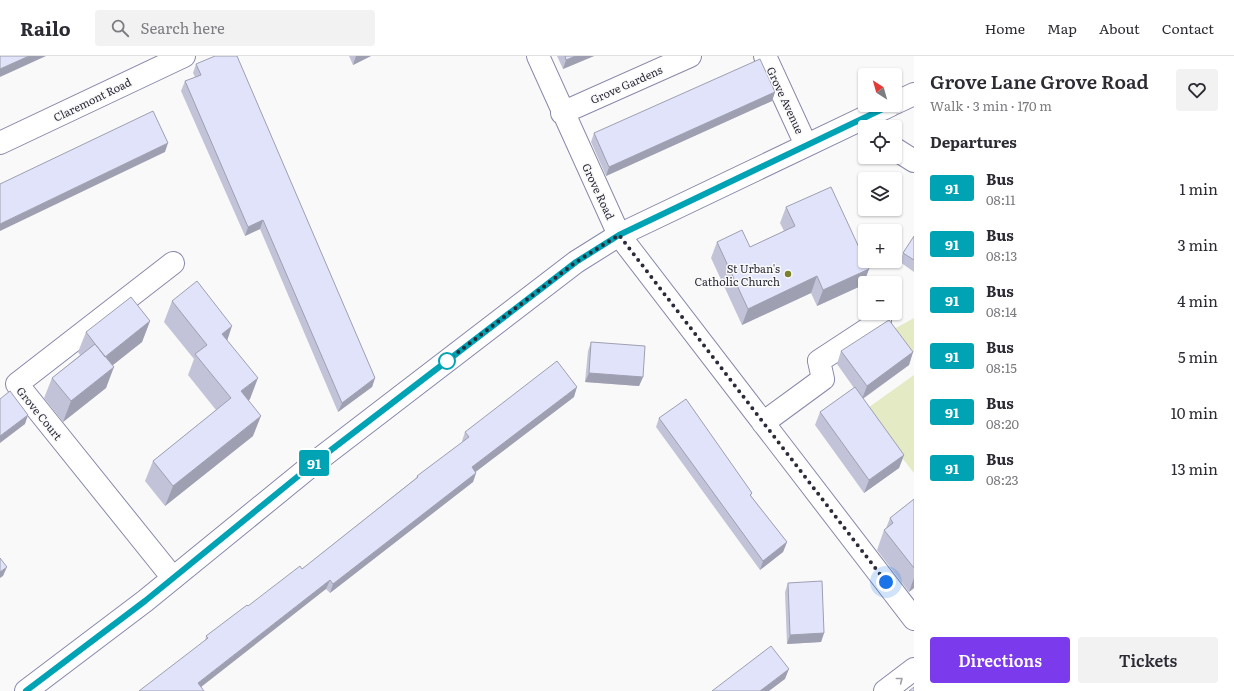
<!DOCTYPE html>
<meta charset="utf-8">
<style>
body{margin:0;font-family:Literata,serif;background:#f2f2f3;color:#2b2b33;height:100vh;display:flex;flex-direction:column;font-size:15px;white-space:nowrap}
*{box-sizing:border-box;margin:0}
p{font-size:13px;color:#7c7c81}
.icon{flex:none;width:22px;height:22px;fill:none;stroke:currentColor;stroke-width:2;stroke-linecap:round;stroke-linejoin:round}
.map{position:relative;flex:1;overflow:hidden}
.details{display:flex;flex-direction:column;background:#fff;width:320px}
.details>*{flex:none}
.badge{padding:0 8px;border-radius:3px;font-size:14px;line-height:26px}
.needle{width:26px;rotate:323deg}
.fabs{position:absolute;left:858px;top:12px;display:grid;gap:8px}
.fabs a{display:grid;place-items:center;width:44px;height:44px;border-radius:4px;background:#fff;box-shadow:0 1px 3px #0004;font-size:20px}
.you{position:absolute;width:20px;height:20px;margin:-10px;border:3px solid #fff;border-radius:50%;background:#1a73e8;box-shadow:0 0 0 6px #1a73e833}
.map>.badge{position:absolute;translate:-50% -50%;box-shadow:0 0 0 2px #fff}
h2{padding:0 16px;font-size:15px;line-height:36px}
.round{display:grid;place-items:center;flex:none;width:42px;height:42px;border-radius:4px;background:#f2f2f3}
.headline{display:flex;align-items:center;justify-content:space-between;height:68px;padding:0 16px}
h1{font-size:19px;font-weight:600;line-height:30px}
.button{display:flex;gap:8px;margin-top:auto;padding:8px 16px}
.button a{flex:1;height:46px;border-radius:4px;background:#7c3aed;color:#fff;font-size:16px;font-weight:600;line-height:46px;text-align:center}
.button a+a{background:#f2f2f3;color:#2b2b33}
ul{padding:0;list-style:none}
li{display:flex;align-items:center;gap:12px;height:56px;padding:0 16px}
li div{flex:1}
li b{display:block;font-size:15px}
li em{font-style:normal}
li .badge{min-width:44px;font-weight:700;text-align:center}
header{display:flex;align-items:center;gap:24px;box-sizing:border-box;height:56px;padding:0 20px;background:#fff;border-bottom:1px solid #e1e1e2}
header strong{font-size:19px}
nav{display:flex;gap:22px;margin-inline-start:auto;font-size:14px}
.search{width:280px;height:36px;background:#f2f2f3;display:flex;align-items:center;gap:10px;box-sizing:border-box;padding:0 14px;border-radius:4px;color:#7c7c81;font-size:15px}
main{display:flex;flex:1;min-height:0}
.map>svg:first-child{display:block}
</style>
<header>
<strong>Railo</strong>
<div class="search"><svg class="icon" aria-label="search" viewBox="0 0 24 24"><circle cx="10" cy="10" r="6"/><path d="M15 15l6 6"/></svg>Search here</div>
<nav><a>Home</a><a>Map</a><a>About</a><a>Contact</a></nav>
</header>
<main>
<div class="map">
<svg width="914" height="635" viewBox="0 0 914 635">
<rect width="100%" height="100%" fill="#f9f9f9"/>
<path fill="#e4eac3" d="M 914,262 L 914,297 L 894,273 Z
M 914,319 L 914,417 L 865,354 Z"/>
<g fill="none" stroke-linecap="round" stroke-linejoin="round">
<g stroke="#8889aa" stroke-width="24">
<path id="minor" d="M 538,0 L 619,179 L 914,563
M 765,0 L 806,89
M 562,57 L 690,0
M 0,87 L 184,0
M 895,93 L 914,105
M 763,367 L 823,323 L 819,305 L 880,265
M 173,522 L 17,328 L 173,207
M 885,635 L 914,613"/>
</g>
<g stroke="#8889aa" stroke-width="24">
<path id="major" d="M 895,47 L 914,38
M 26,635 L 145,545 L 318,404 L 576,206 L 619,179 L 891,49"/>
</g>
<use href="#minor" stroke="#fff" stroke-width="22"/>
<use href="#major" stroke="#fff" stroke-width="22"/>
</g>
<path fill="#c2c3d8" d="M 349,0 L 371,0 L 353,9 Z
M 557,0 L 594,0 L 563,13 Z
M 196,8 L 375,322 L 372,331 L 338,356 L 260,173 L 245,180 L 181,35 L 185,25 L 195,21 L 193,17 Z
M 775,36 L 772,45 L 606,120 L 591,86 L 594,77 Z
M 786,151 L 869,213 L 863,229 L 817,250 L 811,237 L 742,269 L 711,202 L 717,186 L 750,191 L 784,175 L 780,167 Z
M 914,180 L 914,216 L 900,206 L 903,197 Z
M 172,245 L 227,284 L 250,343 L 249,344 L 253,380 L 165,450 L 145,425 L 153,405 L 216,354 L 188,319 L 194,303 L 164,266 Z
M 150,265 L 142,286 L 112,309 L 106,332 L 63,366 L 44,342 L 52,322 L 80,299 L 78,296 L 86,276 Z
M 591,286 L 643,321 L 639,330 L 585,326 L 588,295 Z
M 841,295 L 913,296 L 909,309 L 863,343 L 904,399 L 899,412 L 864,437 L 815,369 L 820,356 L 854,332 L 837,308 Z
M 574,341 L 475,416 L 476,417 L 473,426 L 330,537 L 326,533 L 139,635 L 205,585 L 206,580 L 302,513 L 416,422 L 417,420 L 463,386 L 462,385 L 465,376 Z
M 659,362 L 752,437 L 751,440 L 787,486 L 783,496 L 760,514 L 656,371 Z
M 914,443 L 914,532 L 909,536 L 877,494 L 884,474 L 886,472 L 890,462 Z
M 788,527 L 824,577 L 821,586 L 787,588 L 785,536 Z"/>
<path fill="#9e9fb0" d="M 29,0 L 46,0 L 0,21 L 0,13 Z
M 356,0 L 371,0 L 353,9 Z
M 576,0 L 594,0 L 563,13 L 566,4 Z
M 775,36 L 772,45 L 606,120 L 609,111 Z
M 168,87 L 165,96 L 0,175 L 0,168 Z
M 263,164 L 260,173 L 245,180 L 248,171 Z
M 869,213 L 863,229 L 817,250 L 823,234 Z
M 817,220 L 811,237 L 742,269 L 748,253 Z
M 150,265 L 142,286 L 98,321 L 105,301 Z
M 232,270 L 225,291 L 222,278 Z
M 913,296 L 909,309 L 862,343 L 867,330 Z
M 114,311 L 106,332 L 63,366 L 71,345 Z
M 589,317 L 643,321 L 639,330 L 585,326 Z
M 258,322 L 250,343 L 234,356 L 241,335 Z
M 375,322 L 372,331 L 338,356 L 342,347 Z
M 577,331 L 574,341 L 469,421 L 472,411 Z
M 28,359 L 25,368 L 0,387 L 0,380 Z
M 261,360 L 253,380 L 165,450 L 173,430 Z
M 904,399 L 899,412 L 864,437 L 869,424 Z
M 476,417 L 473,426 L 330,537 L 333,528 Z
M 787,486 L 783,496 L 760,514 L 763,505 Z
M 7,511 L 3,520 L 0,522 L 0,516 Z
M 914,522 L 914,532 L 909,536 Z
M 330,524 L 326,533 L 196,635 L 198,627 Z
M 824,577 L 821,586 L 787,588 L 790,579 Z
M 789,613 L 785,623 L 769,635 L 760,635 Z"/>
<path fill="#e1e3fb" stroke="#9e9fb0" d="M 0,0 L 29,0 L 0,13 Z
M 215,0 L 237,0 L 375,322 L 342,347 L 263,164 L 248,171 L 185,25 L 201,19 L 196,8 Z
M 565,0 L 576,0 L 566,4 Z
M 760,3 L 775,36 L 609,111 L 594,77 Z
M 153,55 L 168,87 L 0,168 L 0,128 Z
M 831,131 L 869,213 L 823,234 L 817,220 L 748,253 L 717,186 L 742,174 L 750,191 L 795,170 L 786,151 Z
M 914,180 L 914,204 L 903,197 Z
M 197,225 L 232,270 L 222,278 L 258,322 L 241,335 L 261,360 L 173,430 L 153,405 L 231,342 L 195,298 L 207,289 L 172,245 Z
M 131,241 L 150,265 L 105,301 L 86,276 Z
M 889,264 L 913,296 L 867,330 L 841,295 Z
M 591,286 L 645,290 L 643,321 L 589,317 Z
M 95,288 L 114,311 L 71,345 L 52,322 Z
M 557,305 L 577,331 L 472,411 L 476,417 L 333,528 L 330,524 L 198,627 L 204,635 L 139,635 L 208,582 L 206,580 L 247,549 L 248,550 L 300,510 L 302,513 L 418,421 L 417,420 L 469,381 L 465,376 Z
M 855,331 L 904,399 L 869,424 L 820,356 Z
M 10,335 L 28,359 L 0,380 L 0,343 Z
M 686,343 L 752,437 L 750,439 L 787,486 L 763,505 L 659,362 Z
M 914,443 L 914,512 L 884,474 L 893,467 L 890,462 Z
M 0,502 L 7,511 L 0,516 Z
M 822,525 L 824,577 L 790,579 L 788,527 Z
M 771,590 L 789,613 L 760,635 L 712,635 Z
M 914,631 L 914,635 L 909,635 Z"/>
<defs><path id="oneway-chevron" d="M-2-3.5L2.5 0L-2 3.5" fill="none" stroke-width="1.6" stroke-linecap="round" stroke-linejoin="round"/></defs>
<use stroke="#a0a0a6" href="#oneway-chevron" transform="translate(900 624) rotate(-38)"/>
<g fill="none" stroke-linecap="round" stroke-linejoin="round">
<g stroke="#fff" stroke-width="9">
<path id="line" d="M 26,635 L 145,545 L 318,404 L 576,206 L 619,179 L 891,49"/>
</g>
<use href="#line" stroke="#00a3b4" stroke-width="6"/>
<path stroke="#2b2c39" stroke-width="4" stroke-dasharray="0 7.2" d="M 447,305 L 444,307 L 576,206 L 619,179 L 886,526"/>
</g>
<circle fill="#7a822d" stroke="#f9f9f9" stroke-width="1.5" cx="788" cy="218" r="4"/>
<circle fill="#fff" stroke="#00a3b4" stroke-width="2" cx="447" cy="305" r="8"/>
<g text-anchor="middle" dominant-baseline="central" stroke-width="3" stroke-linejoin="round" paint-order="stroke">
<g font-size="11" fill="#2b2c39" stroke="#f9f9f9">
<text transform="translate(626 28) rotate(-24)">Grove Gardens</text>
<text transform="translate(92 43) rotate(-26)">Claremont Road</text>
<text transform="translate(786 44) rotate(65)">Grove Avenue</text>
<text transform="translate(599 135) rotate(65)">Grove Road</text>
<text transform="translate(40 357) rotate(51)">Grove Court</text>
</g>
<g font-size="11" fill="#2b2c39" stroke="#f9f9f9" text-anchor="end">
<text x="780" y="212">St Urban's<tspan x="780" dy="13">Catholic Church</tspan></text>
</g>
</g>
</svg>
<div class="fabs">
<a><svg class="needle" viewBox="-14 -14 28 28"><path d="M0-13l5 13h-10z" fill="#e53935"/><path d="M0 13l5-13h-10z" fill="#7c7c81"/></svg></a>
<a><svg class="icon" aria-label="locate" viewBox="0 0 24 24"><circle cx="12" cy="12" r="6"/><path d="M12 2v4M12 18v4M2 12h4M18 12h4"/></svg></a>
<a><svg class="icon" aria-label="layers" viewBox="0 0 24 24"><path d="M12 4l9 5-9 5-9-5zM3 14l9 5 9-5"/></svg></a>
<a>+</a>
<a>−</a>
</div>
<div class="you" style="left:886px;top:526px"></div>
<b class="badge" style="left:314px;top:407px;background:#00a3b4;color:#fff">91</b>
</div>
<section class="details">
<div class="headline"><div><h1>Grove Lane Grove Road</h1><p>Walk · 3 min · 170 m</p></div><a class="round"><svg class="icon" aria-label="heart" viewBox="0 0 24 24"><path d="M12 20l-8-8c-3-5 5-10 8-4 3-6 11-1 8 4z"/></svg></a></div>
<h2>Departures</h2>
<ul>
<li><span class="badge" style="background:#00a3b4;color:#fff">91</span><div><b>Bus</b><p>08:11</p></div><em>1 min</em></li>
<li><span class="badge" style="background:#00a3b4;color:#fff">91</span><div><b>Bus</b><p>08:13</p></div><em>3 min</em></li>
<li><span class="badge" style="background:#00a3b4;color:#fff">91</span><div><b>Bus</b><p>08:14</p></div><em>4 min</em></li>
<li><span class="badge" style="background:#00a3b4;color:#fff">91</span><div><b>Bus</b><p>08:15</p></div><em>5 min</em></li>
<li><span class="badge" style="background:#00a3b4;color:#fff">91</span><div><b>Bus</b><p>08:20</p></div><em>10 min</em></li>
<li><span class="badge" style="background:#00a3b4;color:#fff">91</span><div><b>Bus</b><p>08:23</p></div><em>13 min</em></li>
</ul>
<div class="button"><a>Directions</a><a>Tickets</a></div>
</section>
</main>
